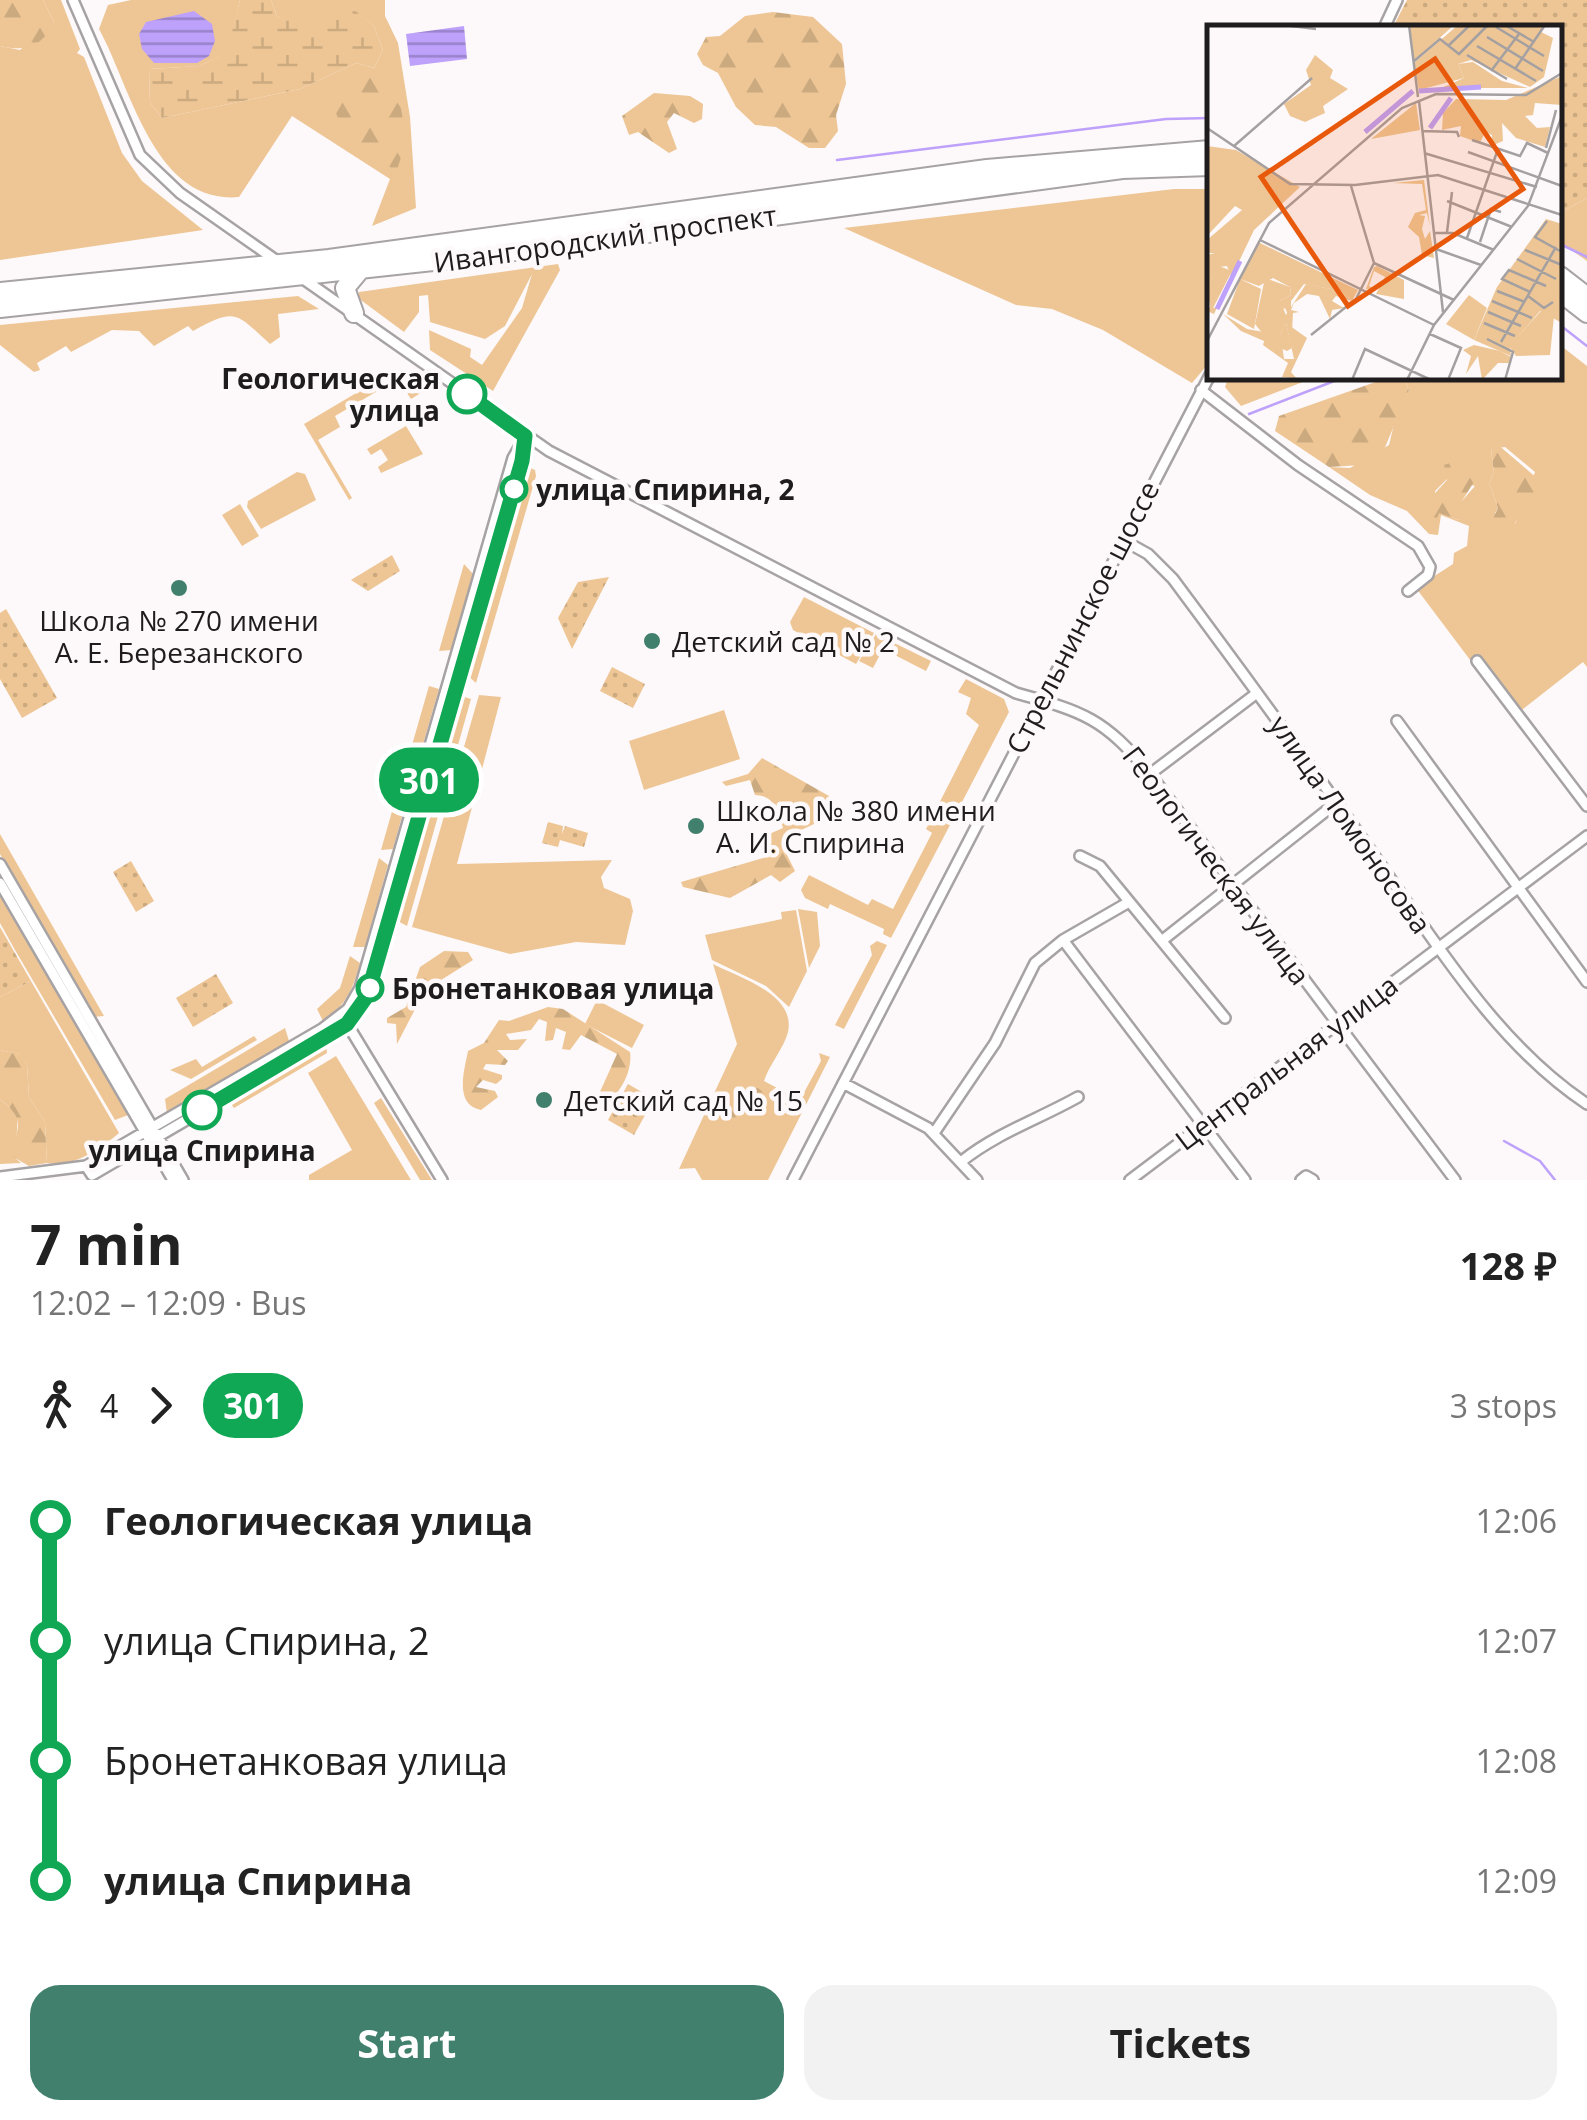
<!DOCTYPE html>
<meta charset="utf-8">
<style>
body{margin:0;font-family:"Open Sans",sans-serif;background:#f2f2f2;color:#222;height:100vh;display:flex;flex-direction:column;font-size:38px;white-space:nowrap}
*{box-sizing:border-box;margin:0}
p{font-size:32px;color:#767676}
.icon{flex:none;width:55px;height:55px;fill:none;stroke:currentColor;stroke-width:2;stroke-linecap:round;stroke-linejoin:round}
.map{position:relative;height:1180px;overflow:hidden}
.panel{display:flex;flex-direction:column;background:#fff;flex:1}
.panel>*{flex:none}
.badge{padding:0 20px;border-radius:32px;font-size:35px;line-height:65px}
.map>.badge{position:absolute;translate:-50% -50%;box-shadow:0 0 0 5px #fff}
.legs{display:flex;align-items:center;gap:15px;height:110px;padding:0 30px;font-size:32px}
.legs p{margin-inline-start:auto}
.headline{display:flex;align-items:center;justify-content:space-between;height:170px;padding:0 30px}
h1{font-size:55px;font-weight:700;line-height:75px}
.action{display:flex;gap:20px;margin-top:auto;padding:20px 30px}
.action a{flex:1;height:115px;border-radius:30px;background:#41806d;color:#fff;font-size:40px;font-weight:700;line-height:115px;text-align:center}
.action a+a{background:#f2f2f2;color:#222}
ul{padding:0 30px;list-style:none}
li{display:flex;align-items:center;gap:35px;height:120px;font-size:38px}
li i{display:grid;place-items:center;width:15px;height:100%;margin:0 12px;background:currentColor}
li i::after{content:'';width:25px;height:25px;margin:-12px;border:8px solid;border-radius:50%;background:#fff}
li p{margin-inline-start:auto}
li:first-child i{background:linear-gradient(#0000 50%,currentColor 0)}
li:last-child i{background:linear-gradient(currentColor 50%,#0000 0)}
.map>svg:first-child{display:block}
</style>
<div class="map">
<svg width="1587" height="1180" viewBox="0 0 1587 1180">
<defs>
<pattern id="forest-firs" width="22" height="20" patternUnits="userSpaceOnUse" patternTransform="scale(2.5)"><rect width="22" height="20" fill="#eec695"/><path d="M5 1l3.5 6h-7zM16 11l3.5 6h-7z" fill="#ccaa80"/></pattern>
<pattern id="wetland-marsh" width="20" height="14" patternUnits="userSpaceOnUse" patternTransform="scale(2.5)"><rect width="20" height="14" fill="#eec695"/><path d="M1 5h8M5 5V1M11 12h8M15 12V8" fill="none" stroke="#ccaa80"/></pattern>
<pattern id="park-dots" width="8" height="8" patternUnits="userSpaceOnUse" patternTransform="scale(2.5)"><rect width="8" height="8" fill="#eec695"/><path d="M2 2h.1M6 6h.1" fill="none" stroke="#ccaa80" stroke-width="1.8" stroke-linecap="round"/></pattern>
<pattern id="water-rules" width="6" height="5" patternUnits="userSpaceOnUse" patternTransform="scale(2.5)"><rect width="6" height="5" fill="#bda1fb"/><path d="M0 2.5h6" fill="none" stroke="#9982ca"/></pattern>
</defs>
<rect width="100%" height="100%" fill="#fdf8f9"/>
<path fill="#eec695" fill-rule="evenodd" d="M 43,0 L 61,0 L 80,49 L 77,53 L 84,57 L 122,153 L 142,181 L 203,230 L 0,260 L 0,46 L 20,50 L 54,22 Z
M 131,0 L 240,0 L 228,52 L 200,66 L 149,69 L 150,103 L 162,118 L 300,89 L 356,63 L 374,68 L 383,50 L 374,26 L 352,9 L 287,22 L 277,16 L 271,0 L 385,0 L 385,16 L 398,43 L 410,117 L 416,208 L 372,226 L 390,179 L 292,116 L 239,197 C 154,205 131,87 99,29 L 108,5 Z
M 1174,189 L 1209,189 L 1209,363 L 1192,383 L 1103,330 L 1052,309 L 1016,305 L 844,228 Z
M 1587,198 L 1587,261 L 1560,242 L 1560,213 Z
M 558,264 L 560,270 L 493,391 L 430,350 L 429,330 L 471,349 L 470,357 L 482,365 L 522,308 L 532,274 L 505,326 L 485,339 L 430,322 L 428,295 L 419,296 L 419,312 L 404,332 L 358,298 L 359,292 Z
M 298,296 L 319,309 L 278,314 L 280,337 L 270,344 C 236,313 236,307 193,331 L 188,326 L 154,346 L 139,331 L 112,330 L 71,352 L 66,346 L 37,363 L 40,370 L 34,372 L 0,345 L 0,325 Z
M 1560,345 L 1587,366 L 1587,667 L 1583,662 L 1513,717 L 1416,588 L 1453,564 L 1454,553 L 1467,546 L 1469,526 L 1441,515 L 1438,535 L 1429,534 L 1407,511 L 1370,495 L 1329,467 L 1350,468 L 1389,445 L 1396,416 L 1409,390 L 1404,378 L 1560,378 ZM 1505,447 L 1535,472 L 1515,524 L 1495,513 L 1498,508 L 1489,483 L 1494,473 L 1491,449 ZM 1447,479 L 1475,486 L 1462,501 L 1459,520 L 1438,512 L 1435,491 Z
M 395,370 L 424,391 L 411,399 L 398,379 L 335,416 L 340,427 L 318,440 L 352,498 L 349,500 L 304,424 Z
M 1228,378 L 1313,378 L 1241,406 L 1225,387 Z
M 406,426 L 423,454 L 381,473 L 378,467 L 388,460 L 381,449 L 371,455 L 367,449 Z
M 526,466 L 535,470 L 536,476 L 476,683 L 467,675 Z
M 297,472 L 305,474 L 316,500 L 261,529 L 247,507 L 248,501 Z
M 240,504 L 259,536 L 242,546 L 222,515 Z
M 464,564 L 473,574 L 451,650 L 439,651 Z
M 804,597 L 874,633 L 856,664 L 793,630 L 790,622 Z
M 876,634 L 931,661 L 926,671 L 883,649 L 873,668 L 859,661 Z
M 966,679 L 1004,699 L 1009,712 L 891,938 L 883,934 L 884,929 L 830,904 L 828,909 L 805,898 L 801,890 L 809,875 L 868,905 L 872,899 L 893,909 L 932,833 L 926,829 L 979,725 L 966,714 L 971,698 L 958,692 Z
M 429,686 L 439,689 L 421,751 L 410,752 Z
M 458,695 L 471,699 L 407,926 L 394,919 Z
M 479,695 L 501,697 L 457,864 L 612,860 L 601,877 L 604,888 L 630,899 L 633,911 L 625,945 L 576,942 L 510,954 L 412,927 Z
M 724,710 L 740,759 L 644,790 L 629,741 Z
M 407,759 L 416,765 L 393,849 L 381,850 Z
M 0,834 L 104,1016 L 93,1017 L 0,854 Z
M 379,858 L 388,865 L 365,947 L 353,947 Z
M 0,893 L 128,1115 L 115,1120 L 15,950 L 0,923 Z
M 798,909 L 817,912 L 820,946 L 809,968 Z
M 796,910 L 807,971 L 789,1007 L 766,986 L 712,960 L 705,935 L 782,919 L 781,912 Z
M 877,941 L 887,945 L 844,1029 L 835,1025 L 872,955 L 870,946 Z
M 350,956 L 360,963 C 353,989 346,1006 323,1021 L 317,1009 L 340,988 Z
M 713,964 C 740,978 796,994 788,1032 C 784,1048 769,1065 764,1081 L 800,1100 L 821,1061 L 819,1053 L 830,1057 L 768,1180 L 702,1180 L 695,1168 L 679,1169 L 737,1044 Z
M 31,981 L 119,1133 C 100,1149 74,1168 47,1163 L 45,1122 L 29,1097 L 27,1065 L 19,1054 L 0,1050 L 0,997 Z
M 597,1000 L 644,1025 L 632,1048 L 585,1024 Z
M 285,1028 L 289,1041 L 167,1113 L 165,1099 Z
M 254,1036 L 257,1040 L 191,1079 L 170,1070 L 196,1059 L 202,1067 Z
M 326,1043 L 327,1053 L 234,1108 L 229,1101 Z
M 336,1056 L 411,1180 L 309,1180 L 309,1175 L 352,1150 L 308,1073 Z
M 381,1098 L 432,1180 L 420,1180 L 374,1103 Z
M 0,1099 L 18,1115 L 15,1158 L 21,1163 L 0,1164 Z"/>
<path fill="url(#forest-firs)" d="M 0,0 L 43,0 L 54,22 C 42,47 26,52 0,46 Z
M 773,12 L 813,17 L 842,44 L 846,84 L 836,115 L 838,131 L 825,148 L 809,148 L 776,127 L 755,125 L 736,107 L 718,73 L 703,65 L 697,54 L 706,37 L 720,36 L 745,16 Z
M 371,71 L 393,75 L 397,81 L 406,141 L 397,170 C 355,155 339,132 329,89 L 346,72 Z
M 654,93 L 690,96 L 703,104 L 702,119 L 694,123 L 674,113 L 667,122 L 677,149 L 669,153 L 638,132 L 629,135 L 622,116 Z
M 1387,378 L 1404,378 L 1409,390 L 1378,464 L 1329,467 L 1275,431 L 1279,416 Z
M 1496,443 L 1546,486 C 1544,504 1536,516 1517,519 L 1511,532 L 1503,533 L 1492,521 L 1498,508 L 1489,483 L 1494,473 L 1491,449 Z
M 1458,460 L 1477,477 L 1462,501 L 1464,510 L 1459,520 L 1439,513 L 1435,524 L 1428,518 L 1428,501 L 1447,480 L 1444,465 Z
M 762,758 L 829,796 L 831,808 L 825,819 L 786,837 L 783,847 L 795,871 L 780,882 L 771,875 L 730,898 L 683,887 L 681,882 L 773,855 L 767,835 L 783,828 C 778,811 775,796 755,795 L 750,780 L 726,786 L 722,782 L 748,774 Z
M 444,951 L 468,952 L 473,960 L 425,990 L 397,1044 L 396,1024 L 387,1023 L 387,1018 L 406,1007 L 420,967 Z
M 548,1007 L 563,1009 L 630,1052 C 633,1074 617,1099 598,1109 L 595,1103 L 617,1054 L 581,1035 L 570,1050 L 562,1049 L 566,1032 L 556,1028 L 553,1040 L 545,1041 L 547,1022 L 539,1019 L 531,1030 L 506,1034 L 510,1040 L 527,1039 L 518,1050 L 497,1050 L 508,1061 L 505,1065 L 486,1064 L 483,1069 L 502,1075 L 502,1079 L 496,1084 L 483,1080 L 476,1087 L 495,1091 L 498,1097 L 481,1110 C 454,1105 464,1071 468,1051 L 484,1043 L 499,1020 L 509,1021 Z
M 0,1050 L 20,1054 L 27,1065 L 29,1097 L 45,1122 L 47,1163 L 29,1166 L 15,1158 C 11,1127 32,1125 0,1099 Z
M 758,1088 L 767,1096 L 744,1121 L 738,1140 L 729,1149 L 721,1141 C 730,1110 719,1096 758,1088 Z"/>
<path fill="url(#wetland-marsh)" d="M 240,0 L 271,0 L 277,16 L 287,21 L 352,8 L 374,26 L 383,50 L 374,68 L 356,63 L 300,89 L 162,118 L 150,103 L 149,69 L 200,66 L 227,52 Z"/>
<path fill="url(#park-dots)" d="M 1407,0 L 1587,0 L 1587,198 L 1560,213 L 1560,28 L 1393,27 Z
M 392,555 L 400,571 L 368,591 L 351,580 Z
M 609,577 L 572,649 L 558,618 L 578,582 Z
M 6,609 L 57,698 L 22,718 L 0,679 L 0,613 Z
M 612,667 L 645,684 L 633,708 L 600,691 Z
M 548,822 L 563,826 L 562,834 L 565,826 L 588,833 L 584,847 L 560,840 L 558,847 L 542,843 Z
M 131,861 L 154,901 L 136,912 L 113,872 Z
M 0,927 L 31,981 L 0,997 Z
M 216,974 L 233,1003 L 193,1027 L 176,998 Z
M 628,1084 L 654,1099 L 634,1135 L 608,1120 Z"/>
<path fill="url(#water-rules)" d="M 194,11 L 212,24 L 215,41 L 209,56 L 197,63 L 154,63 L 142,49 L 139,34 L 146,22 Z
M 464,26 L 467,59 L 410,66 L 406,34 Z"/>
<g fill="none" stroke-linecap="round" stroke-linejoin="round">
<path stroke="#bda1fb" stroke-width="2.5" d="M 837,160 L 1166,119 L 1210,118
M 1560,244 L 1587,257
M 1560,325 L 1587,346
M 1249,414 L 1342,378
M 1504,1141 L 1540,1161 L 1555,1180"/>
<g stroke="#a7a3a4" stroke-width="14">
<path id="street" d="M 73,0 L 140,155 L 180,193 L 277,261
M 1384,28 L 1397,0
M 302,278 L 549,451 L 1016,693 C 1084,712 1104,718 1150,774 L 1455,1180
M 1201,390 L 1298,465 L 1418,546 L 1430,567 L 1428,575 L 1408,591
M 1121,539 L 1148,554 L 1173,579 C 1240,669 1306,759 1371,851 C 1434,939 1495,1043 1587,1104
M 1477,661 L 1587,806
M 1397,721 L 1587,982
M 1150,774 L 1257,693
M 1080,856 L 1100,866 L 1225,1018
M 0,864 L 183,1180
M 0,883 L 173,1180
M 1164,939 L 1336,803
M 1063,940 L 1245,1180
M 346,1022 L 442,1180
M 843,1083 L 928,1128 L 977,1180
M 934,1133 L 995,1043 L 1035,963 L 1063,940 L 1129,902
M 962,1161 C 997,1133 1039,1119 1078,1097
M 86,1166 L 92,1175 L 327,1038 L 362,1007 L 524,444
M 0,1177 L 86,1166 L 322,1029 L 348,1009 L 360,988 L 513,458 L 525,437
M 793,1180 L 1210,375
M 1130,1180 L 1587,836
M 1301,1180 L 1306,1176 L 1313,1180"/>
</g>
<g stroke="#a7a3a4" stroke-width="22">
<path id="highway" d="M 1560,276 L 1587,297
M 0,292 L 329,259 L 987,169 L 1210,150
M 1560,292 L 1587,313
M 0,308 L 470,257 L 1122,169 L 1210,166
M 354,313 L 345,288 L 360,270"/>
</g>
<use href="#street" stroke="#fff" stroke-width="9"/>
<use href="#highway" stroke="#fff" stroke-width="18"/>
</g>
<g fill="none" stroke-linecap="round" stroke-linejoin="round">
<g stroke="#fff" stroke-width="22">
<path id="line-1" d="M 202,1110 L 347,1024 L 367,996 L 522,461 L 525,436 L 467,394"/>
</g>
<use href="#line-1" stroke="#10a855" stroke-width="15"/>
</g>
<g fill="#fff" stroke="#10a855" stroke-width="5">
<circle cx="467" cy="394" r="18"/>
<circle cx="514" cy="489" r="12"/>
<circle cx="370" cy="988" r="12"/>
<circle cx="202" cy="1110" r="18"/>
</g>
<g fill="#41806d" stroke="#fdf8f9" stroke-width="4">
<circle cx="179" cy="588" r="10"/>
<circle cx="652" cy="641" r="10"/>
<circle cx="696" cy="826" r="10"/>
<circle cx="544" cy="1100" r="10"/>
</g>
<g text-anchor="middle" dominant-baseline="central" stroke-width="9" stroke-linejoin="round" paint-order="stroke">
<g font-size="28" fill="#1e1c1c" stroke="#fdf8f9">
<text transform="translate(605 238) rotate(-8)">Ивангородский проспект</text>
<text transform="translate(1082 617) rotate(-63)">Стрельнинское шоссе</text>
<text transform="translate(1351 824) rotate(55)">улица Ломоносова</text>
<text transform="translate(1217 865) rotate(53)">Геологическая улица</text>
<text transform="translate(1286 1062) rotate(-37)">Центральная улица</text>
</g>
<g font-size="28" font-weight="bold" fill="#1e1c1c" stroke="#fdf8f9" text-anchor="start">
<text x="440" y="378" text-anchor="end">Геологическая<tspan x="440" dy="32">улица</tspan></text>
<text x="536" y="489">улица Спирина, 2</text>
<text x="392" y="988">Бронетанковая улица</text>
<text x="202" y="1150" text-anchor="middle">улица Спирина</text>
</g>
<g font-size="28" fill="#1e1c1c" stroke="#fdf8f9" text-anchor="start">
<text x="179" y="620" text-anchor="middle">Школа № 270 имени<tspan x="179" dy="32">А. Е. Березанского</tspan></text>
<text x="672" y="641">Детский сад № 2</text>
<text x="716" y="810">Школа № 380 имени<tspan x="716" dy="32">А. И. Спирина</tspan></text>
<text x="564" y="1100">Детский сад № 15</text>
</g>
</g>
<g transform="translate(1207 25)">
<rect width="355" height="355" fill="#fdf8f9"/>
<path d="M 203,0 L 247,0 L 207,36 ZM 266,37 L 295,56 L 321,63 L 234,63 L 257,53 L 251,39 ZM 355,51 L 355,80 L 328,78 L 326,90 L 318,91 L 330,103 L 343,102 L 338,122 L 309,113 L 295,98 L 296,116 L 284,121 L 285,110 L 278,107 L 273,118 L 253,111 L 254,101 L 235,105 L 236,88 L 249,74 L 299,75 ZM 209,78 L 213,105 L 164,114 ZM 0,121 L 29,125 L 93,162 L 47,205 L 7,289 L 0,286 L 0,282 L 9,283 L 24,251 L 20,241 L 12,242 L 0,262 L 0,230 L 8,228 L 0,228 L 0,215 L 35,185 L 28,181 L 0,211 ZM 217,155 L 223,202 L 220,188 L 212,190 L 218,191 L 215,204 L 218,214 L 223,206 L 227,233 L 215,230 L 212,212 L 201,202 L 208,188 L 219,185 L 215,159 L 186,158 ZM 51,217 L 151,265 L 145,276 L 134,266 L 97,259 L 84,276 L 84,285 L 92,287 L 86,288 L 85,307 L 79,298 L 85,323 L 80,326 L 34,306 L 16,289 L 40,304 L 73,310 L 81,290 L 78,283 L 73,286 L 73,276 L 84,270 L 83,262 L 66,253 L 52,261 L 33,254 ZM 170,241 L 197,255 L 197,274 L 169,269 L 178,252 L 167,246 L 162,261 L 170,265 L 159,264 L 167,242 ZM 267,320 L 293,326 L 304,332 L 302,338 L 291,338 L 275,355 L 271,331 L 259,349 L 264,331 L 256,325 Z" fill="#eec695"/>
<path d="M 58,253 L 83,262 L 84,270 L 73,276 L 79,290 L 99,259 L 134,266 L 145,276 L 129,271 L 125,276 L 137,283 L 125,285 L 123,294 L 112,271 L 100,269 L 87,278 L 73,310 L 56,309 L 48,299 ZM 79,298 L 100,313 L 84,347 L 89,353 L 75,352 L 81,338 L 56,320 L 58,313 L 75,319 L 77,334 L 87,334 Z" fill="#eec695"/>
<path d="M 12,241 L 25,246 L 4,287 L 0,262 ZM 33,254 L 54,264 L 47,304 L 20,289 Z" fill="#eec695"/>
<path d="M 262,270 L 280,283 L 267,315 L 239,299 ZM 334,286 L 347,291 L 343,330 L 309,331 L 302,321 Z" fill="#eec695"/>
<path d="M 251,0 L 338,0 L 334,7 L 346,13 L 337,52 L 323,62 L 264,35 L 251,39 L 257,53 L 212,65 L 207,38 ZM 108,30 L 126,45 L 123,53 L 141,64 L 116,81 L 118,88 L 98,97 L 83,91 L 77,79 L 104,60 L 99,45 ZM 339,194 L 355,199 L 355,298 L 333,286 L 303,321 L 304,331 L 267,315 L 290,262 ZM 78,232 L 130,257 L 126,265 L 75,240 Z" fill="#eec695"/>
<path fill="none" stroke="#bda1fb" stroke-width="5" d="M 212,66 L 274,62M 223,103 L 244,73M 158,107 L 206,66M 10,284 L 33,236"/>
<path fill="none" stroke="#a4a0a1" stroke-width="2.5" d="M 76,0 L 109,4M 202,0 L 211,72M 298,0 L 327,17M 289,2 L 337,31M 280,12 L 336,46M 241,21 L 263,0M 270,21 L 329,56M 260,30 L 300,54M 206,37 L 233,14 L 252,29 L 281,0M 308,44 L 338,0M 284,46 L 312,9M 212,76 L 236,287M 0,103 L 83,159 L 148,160 L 231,150 L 355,190M 215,106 L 250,107 L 252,112M 265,115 L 313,131 L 320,118 L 341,128M 27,121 L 105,53M 339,123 L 349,85M 261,127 L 355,161M 217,128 L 330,162M 240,176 L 305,202M 340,196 L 328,212 L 353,226M 240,207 L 245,167M 227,208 L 246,208 L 287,225M 260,213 L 291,124M 53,215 L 227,300M 273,217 L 284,184 L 294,187M 229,224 L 274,240M 318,225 L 355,240M 310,234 L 349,254M 167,238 L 247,275M 290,266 L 318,277M 323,267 L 295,254 L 302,245 L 339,261M 321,271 L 337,283 L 346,277M 285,276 L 325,293M 281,287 L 314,301M 277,298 L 308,311M 223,309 L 254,323 L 241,355M 104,310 L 149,274 L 167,238 L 144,161M 280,314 L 306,327 L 298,355M 0,316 L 62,198 L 195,83 L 229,69 L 319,70 L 355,48M 294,317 L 349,222M 145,355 L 158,324 L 224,355M 200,355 L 227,300 L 321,181 L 355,91"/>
<path fill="#e8590c" fill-opacity="0.15" stroke="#e8590c" stroke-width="5" d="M 228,34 L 316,164 L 141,281 L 54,152 Z"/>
<rect width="355" height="355" fill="none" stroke="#1e1c1c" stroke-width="5"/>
</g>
</svg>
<b class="badge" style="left:429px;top:780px;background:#10a855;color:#fff">301</b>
</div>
<section class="panel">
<div class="headline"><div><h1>7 min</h1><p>12:02 – 12:09 · Bus</p></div><b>128 ₽</b></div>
<div class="legs"><svg class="icon" aria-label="walk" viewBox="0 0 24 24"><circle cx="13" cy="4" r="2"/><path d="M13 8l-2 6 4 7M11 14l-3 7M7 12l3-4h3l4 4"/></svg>4<svg class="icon" aria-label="forward" viewBox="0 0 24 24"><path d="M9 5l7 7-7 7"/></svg><b class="badge" style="background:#10a855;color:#fff">301</b><p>3 stops</p></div>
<ul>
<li><i style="color:#10a855"></i><b>Геологическая улица</b><p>12:06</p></li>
<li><i style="color:#10a855"></i><span>улица Спирина, 2</span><p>12:07</p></li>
<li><i style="color:#10a855"></i><span>Бронетанковая улица</span><p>12:08</p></li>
<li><i style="color:#10a855"></i><b>улица Спирина</b><p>12:09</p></li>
</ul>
<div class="action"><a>Start</a><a>Tickets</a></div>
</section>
